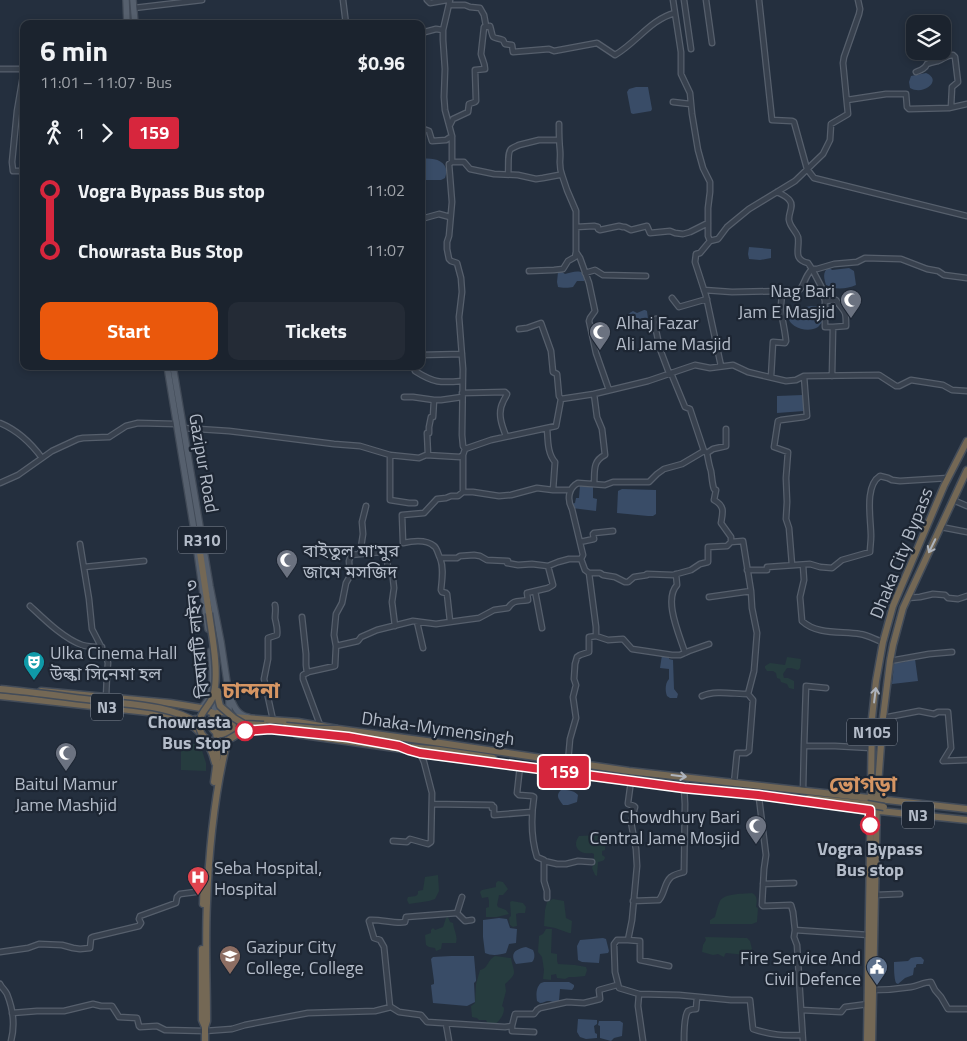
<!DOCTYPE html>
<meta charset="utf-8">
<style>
body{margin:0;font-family:"Titillium Web","Noto Sans Bengali",sans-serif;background:#242b36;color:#f1f3f6;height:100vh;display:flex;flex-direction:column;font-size:19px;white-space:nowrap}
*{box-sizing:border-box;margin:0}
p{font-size:16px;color:#a0a4aa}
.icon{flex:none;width:28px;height:28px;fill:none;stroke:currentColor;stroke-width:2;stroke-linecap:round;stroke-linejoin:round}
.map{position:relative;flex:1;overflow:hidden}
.drawer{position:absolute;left:20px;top:20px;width:405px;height:350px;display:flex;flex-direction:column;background:#1b232e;border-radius:10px;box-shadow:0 2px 8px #0003,0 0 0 1px #39404a}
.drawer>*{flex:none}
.badge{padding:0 10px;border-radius:4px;font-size:18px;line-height:32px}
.controls{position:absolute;left:906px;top:15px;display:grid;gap:10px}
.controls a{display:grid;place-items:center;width:45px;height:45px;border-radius:10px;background:#1b232e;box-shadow:0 2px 8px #0003,0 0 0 1px #39404a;font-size:25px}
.map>.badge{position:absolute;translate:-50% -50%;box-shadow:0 0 0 2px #fff}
.legs{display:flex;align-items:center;gap:8px;height:55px;padding:0 20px;font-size:16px}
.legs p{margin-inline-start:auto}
.headline{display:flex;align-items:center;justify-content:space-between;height:85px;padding:0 20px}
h1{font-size:28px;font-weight:700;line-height:38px}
.cta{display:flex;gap:10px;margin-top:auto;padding:10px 20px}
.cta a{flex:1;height:58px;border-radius:10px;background:#ea580c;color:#fff;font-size:20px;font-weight:700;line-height:58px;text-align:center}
.cta a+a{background:#242b36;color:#f1f3f6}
ul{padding:0 20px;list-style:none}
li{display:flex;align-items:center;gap:18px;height:60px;font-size:19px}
li i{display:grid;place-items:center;width:8px;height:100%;margin:0 6px;background:currentColor}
li i::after{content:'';width:12px;height:12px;margin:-6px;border:4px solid;border-radius:50%;background:#1b232e}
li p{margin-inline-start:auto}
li:first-child i{background:linear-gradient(#0000 50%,currentColor 0)}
li:last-child i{background:linear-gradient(currentColor 50%,#0000 0)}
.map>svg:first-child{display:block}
</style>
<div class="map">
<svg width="967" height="1041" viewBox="0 0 967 1041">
<rect width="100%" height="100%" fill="#242f3e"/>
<path fill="#263c3f" d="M 787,657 L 801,659 L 800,668 L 798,670 L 791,668 L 787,668 L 783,674 L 784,678 L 788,678 L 794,681 L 794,689 L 793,689 L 789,688 L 787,684 L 781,682 L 780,679 L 777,678 L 776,673 L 773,671 L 767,671 L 765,668 L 765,666 L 770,663 L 785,665 Z
M 181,744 L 200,744 L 206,763 L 206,771 L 181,770 Z
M 599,835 L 604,836 L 606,838 L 605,850 L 602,851 L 602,855 L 605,857 C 605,861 602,861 598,862 L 597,876 L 595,875 L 592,868 L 594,863 L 594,854 L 592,853 C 580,855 571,847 579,836 Z
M 438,875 L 439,891 L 435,899 L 429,901 L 409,904 L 407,900 L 408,897 L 416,896 L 418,894 L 418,891 L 423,890 L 425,877 Z
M 498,881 L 503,882 L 508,889 L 503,895 L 499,895 L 497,905 L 498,907 L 506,910 L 509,914 L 497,917 L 486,917 L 486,908 L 489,907 L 489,901 L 488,897 L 482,898 L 480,892 L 482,890 L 496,887 L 496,883 Z
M 752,893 C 758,896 757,902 756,907 L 758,908 L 757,922 L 752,924 L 710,924 L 710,920 L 715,917 C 716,913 718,905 720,901 C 724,893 745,894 752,893 Z
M 553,899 L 564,901 L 566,918 L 572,921 L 571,933 L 569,933 L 555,928 L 544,926 L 545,910 L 547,902 Z
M 512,901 L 523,903 L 526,907 L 525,913 L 519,913 L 516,914 L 517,926 L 513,927 L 510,925 L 509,918 L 511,916 L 510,902 Z
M 448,917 L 450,922 L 453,923 C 454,931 458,936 456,943 L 442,943 L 441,949 L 436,951 L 435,948 L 429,947 L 426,945 L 425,935 L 431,933 L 431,930 L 433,928 L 435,930 L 443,927 L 446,918 Z
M 546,929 L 552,929 L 551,953 L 557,954 L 557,961 L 558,964 L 575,965 L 586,967 L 587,970 L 585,976 L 575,977 L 569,977 L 565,979 L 557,978 L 556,974 L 551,975 L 551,980 L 543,979 L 544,970 L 542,957 L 538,952 L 539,936 L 543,934 Z
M 705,937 L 747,938 L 750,941 L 752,949 L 750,953 L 746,955 L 726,953 L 725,954 L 724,957 L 718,954 L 713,955 L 702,952 L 703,945 L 706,940 Z
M 495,956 L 511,958 C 514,974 518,972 505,984 L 506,991 L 502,1006 L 504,1008 C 504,1016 500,1019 496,1024 L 488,1024 L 486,1020 L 479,1020 L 477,1018 L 472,1017 L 471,1006 L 475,1003 L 476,984 L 480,970 C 488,969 487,960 495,956 Z"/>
<path fill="#394c67" d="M 926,73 C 943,80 924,96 910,88 L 909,82 L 911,76 Z
M 636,87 L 648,87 L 652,109 L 651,111 L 633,114 L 631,113 L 627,92 L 629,89 Z
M 421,159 C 434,157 451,161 445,178 L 441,180 L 422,180 Z
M 749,247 L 771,249 L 771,258 L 760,260 L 749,259 L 748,254 Z
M 829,267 L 832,270 L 849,268 L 854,271 L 856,285 C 847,289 834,290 826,285 C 824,278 822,272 829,267 Z
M 561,271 L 565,274 C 572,272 587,267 584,281 L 577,281 L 573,287 C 570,288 561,288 558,287 L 557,282 L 558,272 Z
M 812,306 L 823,307 L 823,321 C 821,323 820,325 818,327 C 804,336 778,321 793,310 C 797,307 806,307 812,306 Z
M 644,310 L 645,310 L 647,311 L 648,319 L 647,321 L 629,327 L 628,325 L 628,314 L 633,311 L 637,313 Z
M 803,395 L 804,411 L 777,413 L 777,396 Z
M 580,485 L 593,486 L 593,498 L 597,499 L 596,511 L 572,508 L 571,504 L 575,503 L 576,498 L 579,498 Z
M 622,489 L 656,490 L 656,514 L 653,516 L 648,516 L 617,513 L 618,491 Z
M 662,655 L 669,655 L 669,659 L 673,660 L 674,689 L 678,694 L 677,698 L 670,698 L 667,696 C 665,691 665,683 669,679 L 669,669 L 660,668 Z
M 912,658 L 915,659 L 918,681 L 892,684 C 892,680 893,678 893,674 C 894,669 891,668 895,663 L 905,662 Z
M 561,790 C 568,790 573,790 578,795 L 577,802 L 568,805 L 563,805 C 559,799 555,796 561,790 Z
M 499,918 L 507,919 L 510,928 L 517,929 L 516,943 L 509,944 L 506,953 C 500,955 491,956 485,953 L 483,937 L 483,920 Z
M 603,938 L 606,939 L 609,951 L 608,953 L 600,954 L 599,963 L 582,962 L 578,960 L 577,946 L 580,940 Z
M 526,947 L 533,950 C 535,954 535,959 532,962 L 516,964 C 509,953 516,949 526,947 Z
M 451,956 L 474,956 L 476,979 L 476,981 L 474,983 L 475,1002 L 467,1006 L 433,1003 L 431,985 L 434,984 L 434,981 L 431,959 L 433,957 Z
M 916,957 L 921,957 L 924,960 L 923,964 L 917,964 L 916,965 L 916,967 L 914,968 L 913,975 L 905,978 L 898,984 L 896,983 C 894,978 894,968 894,962 L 908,961 L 911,958 Z
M 544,982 L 569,982 L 574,985 L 574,987 L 572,990 L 560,989 L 559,1001 C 553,1004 554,1001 548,1001 C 546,1001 543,1003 540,1003 L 537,1001 C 536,995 536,987 541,983 Z
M 578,1019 L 597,1020 L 597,1024 L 594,1026 L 595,1033 L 597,1034 L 597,1038 L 586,1039 L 580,1037 L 577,1032 Z
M 599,1021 L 620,1021 L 623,1023 L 622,1036 L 614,1038 L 611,1041 L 600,1038 L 600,1026 L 598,1025 Z"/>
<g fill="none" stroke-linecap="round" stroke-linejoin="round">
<g stroke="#565f6c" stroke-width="7">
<path id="minor" d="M 343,0 L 346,24
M 427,0 L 430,3 L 447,0
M 450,0 L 443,30 L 443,40 L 445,69 L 444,97 L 445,110 L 452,136 L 452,162 L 464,162 L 470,169 L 494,174 L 518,175 L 536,179 L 543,178 L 559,175 L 562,175 L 567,190 L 576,211 L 576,252 L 580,258 L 589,283 L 595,311 L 590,318 L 589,321 L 596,353 L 609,390
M 673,0 L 681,52 L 681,74 L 690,93 L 692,114 L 698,150 L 703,168 L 710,182 L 710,192 L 708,208 L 708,236 L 710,241
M 684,0 L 691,49
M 706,0 L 712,43
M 759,0 L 772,120 L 792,121 L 794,122 L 807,169 L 814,178 L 967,216
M 449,5 L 465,5 L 470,7 L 480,8 L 484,15 L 486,26
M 134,8 L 202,0
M 421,33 L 436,29 L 443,30
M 0,69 L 24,69
M 24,70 L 17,111 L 12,162 L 13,171 L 24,171
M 916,72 C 921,70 925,69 927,64 C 931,62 934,62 938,61 C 944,59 946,55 953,55 L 955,57 L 958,82 L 952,87 L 951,107
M 847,100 L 886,94 L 906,94 L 907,107 L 909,109 L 949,108 L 967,104
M 673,102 L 690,104
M 559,124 C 559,133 559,141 560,150 C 561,161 558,164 562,175
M 450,125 L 453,119 L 468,112 L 469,104 L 475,102 L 476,101 L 475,70 L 485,69 C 485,63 482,59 481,54 L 484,27 L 490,26 C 494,40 490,36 503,40 L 505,44 L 512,45 L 513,52 L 549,49 L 554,51 L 597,43 L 615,55 C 636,43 651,19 675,13
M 421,128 L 429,131 L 432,141 L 446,140 L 452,136
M 452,162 L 449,164 L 452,202 L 449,236 L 447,242 L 447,249 L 449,259 L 451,261 L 457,263 L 461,278 L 462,292 L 459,317 L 463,369 L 462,435 L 463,446 L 465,449
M 508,174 C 509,169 507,152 511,149 C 514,147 517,146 519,145 L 539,140 L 559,140
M 777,192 C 781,194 787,196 790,201 C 794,206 788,214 789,220 C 790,227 796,231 798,237 C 800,249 792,259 808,263 L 812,269 L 817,269 L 834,264 L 857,262 L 865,258 L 901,259 L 927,269 L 938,271 L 944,275 L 967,278
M 421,219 L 439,214 L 450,217
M 576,227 L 594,226 L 598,227 L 598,229 L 600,230 L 619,226 L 623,227 L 625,227 L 631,230 L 647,226 L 650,233 L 670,231 L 675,233 L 683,234 L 690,232 L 708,223
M 529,271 L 554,270 L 563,269 L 568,261 L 575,257 L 576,252
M 585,273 L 595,270 L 603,275 L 646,276
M 704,290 L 732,292 L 781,291 C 783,297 780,305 781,312 C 783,322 785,331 786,341 L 785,343 L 773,342 L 771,377
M 782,294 C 808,294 799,283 812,269 L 822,288 L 825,301 L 825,327 L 833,327 L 832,376
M 672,298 L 679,307 L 707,299
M 825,301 L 836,300 C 845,314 846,308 846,326 L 833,327
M 656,319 L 654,321 L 660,349 L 669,373
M 519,329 L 527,328 L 541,323 L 551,351 L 553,372 L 557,374 L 559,396 L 561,399
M 421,355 L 462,354
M 413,366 L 415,371 C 434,383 440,383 462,381
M 721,366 L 706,296 L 695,262 L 696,254 L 700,253 L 710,241 L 718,239 L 727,227 L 749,209 L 795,181 L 823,154 L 830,140 L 831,124 L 848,114 L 843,63 L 844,57 L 859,14 L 860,9 L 858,0
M 671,373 L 685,407 L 690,409 L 704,451 L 707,453 C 708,459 709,465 711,471 C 712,477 712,483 714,489 L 716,490 L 714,500 C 725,506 723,512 721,523 L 731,537 L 731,542
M 462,393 L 505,392 L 507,394 C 506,397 504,399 503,402 C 497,413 502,426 506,436
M 404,397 L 413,397 L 434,400 L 433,417 L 431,417 L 429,427 L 429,433 L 427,433 L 428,455
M 434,400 L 441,400 L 462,397
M 0,423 C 17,430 31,443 42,458
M 183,428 L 229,431 L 334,444 L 360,446 L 390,455 L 419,458 L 426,455 L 460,457 L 463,455 L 465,449 L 491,440 L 556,426 L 561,399 L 594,394
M 547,428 C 548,439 547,453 555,462 L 553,490 L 570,490
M 707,453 L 713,449 L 726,446 L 726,429
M 390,455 L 390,500 L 409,503 L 415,503
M 463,455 L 463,492
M 0,483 L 18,475 L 52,451 L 78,439 L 83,438 L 109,437 L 126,426 L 138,423 L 176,424
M 594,484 C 595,472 592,461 605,455 L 602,429 L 597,417 L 594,394 L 648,381 L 695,365 L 710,368 L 733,365 L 748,372 L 786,381 L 796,380 L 804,376 L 879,375 L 896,386 L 899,386 L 911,380 L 943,385 L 952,390 L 967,391
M 553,490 L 537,488 L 511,495 L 499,496 L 473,492 L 463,492 L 458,496 L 451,496 L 446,498 L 437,499 L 424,513 L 402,515 L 403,543 C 412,541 426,539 434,546 C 437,548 438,554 440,558 L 457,558 L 460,556 L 474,555 L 480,556 L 487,560 L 508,561 L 507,563 L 518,565 L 532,564 L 548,566 L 558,562 L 569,559 L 581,559
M 953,500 L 967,506
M 941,527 L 967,532
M 580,542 L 594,539 L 593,534 L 594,533 L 613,531
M 80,544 L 89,599 L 92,629 L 106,656 L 108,663 L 107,675 L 106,697
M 360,554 L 363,534 L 362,522 L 366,506
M 440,558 C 444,568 442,579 441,590 L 442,592 L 446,593 L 447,594 L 450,621
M 792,565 L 789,528 L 786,519 L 787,502 L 786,478 L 788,452 L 774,447 L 778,421 L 781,420 L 804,417 L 807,416 L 804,376
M 803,565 L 804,580 L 800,597 L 802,621 C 817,635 841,631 860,634 C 868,635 876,640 883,642
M 84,567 L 144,561
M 747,570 L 767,570 L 767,567 L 810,564 L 820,567 L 832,568 L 842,560 L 870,552 C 870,547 871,542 871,536 C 871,519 864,486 880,476 L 888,478 L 892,480 L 900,481 L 948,478
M 589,573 L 600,573 L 603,575 L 615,577 L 625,582 L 628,582 L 634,577 L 647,575 L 647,574 L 673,575 L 691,570 L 700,564 L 708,562 L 708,547 L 727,546 L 731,542 L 743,541 L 751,591 L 752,608 L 757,633 L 754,671 L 748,694 L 753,700 L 749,751 L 746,753 L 737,753 L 734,783
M 676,574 L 677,585 C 663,600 680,636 685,653
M 535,591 L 542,628
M 709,597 L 751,591
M 908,598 L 920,597 L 933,594 L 945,595 L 948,598 L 958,599 L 967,596
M 30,606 C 44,619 64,639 82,645 C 88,647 95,647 102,647
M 302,617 L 306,654 L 306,665 L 307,673
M 417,622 L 423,648
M 596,636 L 608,640 L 623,639 L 632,649 L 672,655 L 680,655 L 689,651 L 709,644
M 336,646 L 334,635 L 336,614 L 342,603 L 346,583 L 350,576 L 349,561 L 351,555 L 381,552 L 386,553 L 388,568 L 392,570 L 394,588 L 392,602 L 395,626
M 890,661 L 929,654 L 952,652
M 702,696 C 715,690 734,694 748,694
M 883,718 L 919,711 L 934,714 L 938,712 L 948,712 L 951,748 L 943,761 L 967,760
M 273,720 L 264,679 L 268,659 L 268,638 L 277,635 C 278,628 276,624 275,618 C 275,614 276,609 275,605
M 320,725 L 303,679 L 303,675 L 308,672 L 335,666 L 336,646 L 358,641 L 361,637 L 377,630 L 413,621 L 436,624 L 464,620 L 479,618 L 494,610 L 508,608 C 514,599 518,602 528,600 L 527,593 L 548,588 L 553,585 L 548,566
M 804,746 L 806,686 L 826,688
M 568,762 L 570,739 L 576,718 L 573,697 L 576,685 L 574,679 L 575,664 L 577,657 L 580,655 L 589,652 L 589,637 L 596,636 L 596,627 L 589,573 L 585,570 L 581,559 L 583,555 L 572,509 C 567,500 568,488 578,483 L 605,485 L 613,482 L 649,482 L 657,474 L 664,469 L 682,464 L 704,451
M 520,766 L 517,793 L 519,795 L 532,796 L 534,797 C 531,817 531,838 537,857 L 544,860 L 544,881 L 547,891 L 547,898
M 631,781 L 628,803 L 628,804 L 634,806 L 635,807 L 631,822 L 636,849 L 637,866 L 632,920 L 628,940 L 617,940 L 614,944 L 615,972 L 619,988 L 639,994 L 679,995 L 731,1000 L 750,1000 L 753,1029 C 771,1035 784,1036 802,1035
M 803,791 L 804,746 L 835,746 L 871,748
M 758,795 L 759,798 L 766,855 L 764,869 L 762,905 L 763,906 L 791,905 L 793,912 L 795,930
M 432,804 L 492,805 L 492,808 L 494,807 L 494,815 L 531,812
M 393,841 L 407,842 L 410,839 L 428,844 L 431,842 L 432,793 L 424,762 L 420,753
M 544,861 L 557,864 L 566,864 L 578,861 L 592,862
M 763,884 L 794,883
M 876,895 L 900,894
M 633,901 L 659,900 C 665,893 664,883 671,877 C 675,874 680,873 684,872 L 685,804 L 684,788
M 457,913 L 462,897
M 628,940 L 640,941 L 640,960 L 669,966
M 0,952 L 28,948 L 39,944 L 62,945 L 73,948 L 80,949 L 90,948 L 91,938 L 93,937 L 139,926 L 141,923 L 139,919 L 140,916 L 176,903 L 177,897 L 180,894 L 203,891
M 0,984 C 2,988 5,990 7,994 C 13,1009 15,1026 11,1041
M 873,990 C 886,990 898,989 911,987 C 918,986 924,982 931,982 L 935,990 L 941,997 L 948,1009 L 967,1009
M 639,994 L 638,1006 L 643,1041
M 390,1007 L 384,947 L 380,940 L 374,938 L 369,921 L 370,920 C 380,919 396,924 405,922 L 406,917 L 457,913 L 465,921 L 472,920
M 801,1010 L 841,1012 L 845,1007 L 868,1004
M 12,1013 L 37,1011 L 64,1011 L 93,1004 L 101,1006 L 112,1006 L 119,1017 L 137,1018 L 139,1026 L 140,1027 L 157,1026 L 165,1030 L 205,1031 L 232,1029 L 245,1025 L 308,1013 L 375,1011 L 391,1007 L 399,1012 L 421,1015 L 427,1022 L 505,1027 L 512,1026 L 515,1014 L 534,1014 L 537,1010 L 540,1008 L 567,1002 L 584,1003 L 600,999 L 599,990 L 617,985
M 446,1024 L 449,1041
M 512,1026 L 512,1031 L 534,1032
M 684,1041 C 684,1034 684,1016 688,1011 C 691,1009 693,1009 696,1009 L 697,997
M 803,1041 L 797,945 L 794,937 L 795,930 L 869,935"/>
</g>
<g stroke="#414a57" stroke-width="8">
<path id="major" d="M 126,0 L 127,24
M 133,0 L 135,24
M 167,366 L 194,530 L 208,629
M 173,366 L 210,586 L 221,642 L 229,695 L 229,714
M 212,696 L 216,714
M 230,697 C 234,706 237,715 248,717
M 203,706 C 216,694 212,668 211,651"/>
</g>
<g stroke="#434c59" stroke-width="9">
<path id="highway" d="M 199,534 L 198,539 L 209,613
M 41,691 L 170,703 L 201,708 L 216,714
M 0,696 L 175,715
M211 723a11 11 0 1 1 22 0a11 11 0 1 1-22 0Z
M 172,717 C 197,723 209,739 215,763
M 232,717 L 298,722 L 338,729 L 434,742 L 629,771 L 967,809
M 195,719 L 206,723 L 212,726
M 296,734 L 409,750 L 420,753 L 684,788 L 758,795 L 870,810 L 967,820
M 409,747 L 439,750 L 493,758
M 214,782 L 218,751 L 216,732
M 808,798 L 867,804
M 203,904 L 204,874
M 202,949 L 202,1020 L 205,1027
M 205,1041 L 205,1027 L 207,1021 C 207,982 205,942 207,903 C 209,845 215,787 230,730 L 247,730
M 867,1041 L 872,718 L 876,681 L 883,642 L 893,606 L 944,486 L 967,441
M 872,1041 L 877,799 L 883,718 L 890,661 L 893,645 L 903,608 L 967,470"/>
</g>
<use href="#minor" stroke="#38414e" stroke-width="4.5"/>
<use href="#major" stroke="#56606e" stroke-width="5.5"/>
<use href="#highway" stroke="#746855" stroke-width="6"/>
<g stroke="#434c59" stroke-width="9" stroke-linecap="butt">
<path id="highway-bridge" d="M 209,613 C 212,636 219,670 214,693 C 212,706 195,714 200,730 C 203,740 215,745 225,741 C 231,739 236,735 241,732 C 247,730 254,729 260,729 C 275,728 290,731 305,732 C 335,735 363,740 392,744
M 0,689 C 34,692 67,697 101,701 C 133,705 169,705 198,723 L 199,727
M 218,691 L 218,698 L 220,706 L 234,718 L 244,724 L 264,725
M 286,726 L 318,729 L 338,729
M 867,804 L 884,807"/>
</g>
<use href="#highway-bridge" stroke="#746855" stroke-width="6"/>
</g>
<defs><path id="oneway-shaft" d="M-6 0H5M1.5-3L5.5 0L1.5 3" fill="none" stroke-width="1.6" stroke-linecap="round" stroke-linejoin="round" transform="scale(1.25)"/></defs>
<g stroke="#aeb4bd">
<use href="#oneway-shaft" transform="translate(932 546) rotate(116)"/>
<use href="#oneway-shaft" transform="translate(875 695) rotate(-83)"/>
<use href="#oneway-shaft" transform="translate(679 776) rotate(7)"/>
</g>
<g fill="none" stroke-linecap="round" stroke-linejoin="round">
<g stroke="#fff" stroke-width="11">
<path id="line-1" d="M 245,731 L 270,729 L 348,737 L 399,746 L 409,750 L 420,753 L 684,788 L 758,795 L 870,810 L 870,825"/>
</g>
<use href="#line-1" stroke="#d7263d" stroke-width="8"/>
</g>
<defs>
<g id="mosque-pin" transform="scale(1.125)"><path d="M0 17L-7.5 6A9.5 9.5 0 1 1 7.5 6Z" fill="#6b7280" stroke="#1d2633"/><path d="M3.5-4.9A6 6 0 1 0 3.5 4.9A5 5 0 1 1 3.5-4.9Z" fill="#fff"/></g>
<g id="theatre-pin" transform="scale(1.125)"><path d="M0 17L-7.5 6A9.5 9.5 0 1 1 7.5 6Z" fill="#0f9aa8" stroke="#1d2633"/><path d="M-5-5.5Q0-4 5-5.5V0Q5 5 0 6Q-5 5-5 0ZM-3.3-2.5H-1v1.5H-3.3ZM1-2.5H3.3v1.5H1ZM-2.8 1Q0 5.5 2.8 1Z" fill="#fff"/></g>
<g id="hospital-pin" transform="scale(1.125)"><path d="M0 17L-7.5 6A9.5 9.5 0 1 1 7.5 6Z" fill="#e0444e" stroke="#1d2633"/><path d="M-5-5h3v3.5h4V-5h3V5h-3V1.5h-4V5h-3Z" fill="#fff"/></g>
<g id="university-pin" transform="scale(1.125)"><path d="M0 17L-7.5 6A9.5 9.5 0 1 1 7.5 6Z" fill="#8d6e63" stroke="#1d2633"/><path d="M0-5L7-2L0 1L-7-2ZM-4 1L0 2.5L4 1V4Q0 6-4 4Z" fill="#fff"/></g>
<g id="civic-pin" transform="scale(1.125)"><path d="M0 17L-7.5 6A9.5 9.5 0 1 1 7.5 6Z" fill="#5c6f8a" stroke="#1d2633"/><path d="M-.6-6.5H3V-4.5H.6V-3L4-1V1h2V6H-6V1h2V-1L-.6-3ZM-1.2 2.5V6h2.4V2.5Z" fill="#fff"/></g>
</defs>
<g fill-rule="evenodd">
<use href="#mosque-pin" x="851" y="300"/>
<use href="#mosque-pin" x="600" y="332"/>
<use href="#mosque-pin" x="287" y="560"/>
<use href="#theatre-pin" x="34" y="662"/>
<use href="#mosque-pin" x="66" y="753"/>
<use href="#mosque-pin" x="756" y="826"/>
<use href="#hospital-pin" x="198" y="877"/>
<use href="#university-pin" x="230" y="956"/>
<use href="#civic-pin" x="877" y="967"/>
</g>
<g fill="#fff" stroke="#d7263d" stroke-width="2.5">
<circle cx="245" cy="731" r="9"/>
<circle cx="870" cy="825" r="9"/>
</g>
<g text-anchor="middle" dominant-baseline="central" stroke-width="4.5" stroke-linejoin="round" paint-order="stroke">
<g fill="#1d2633" stroke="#878f9c" stroke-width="1">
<rect x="178" y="526.5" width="48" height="27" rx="4"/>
<rect x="91" y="693.5" width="32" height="27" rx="4"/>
<rect x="847" y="718.5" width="50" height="27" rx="4"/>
<rect x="902" y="801.5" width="32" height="27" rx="4"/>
</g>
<g font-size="16" font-weight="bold" fill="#b4bcc9">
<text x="202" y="540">R310</text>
<text x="107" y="707">N3</text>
<text x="872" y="732">N105</text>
<text x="918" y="815">N3</text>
</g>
<g font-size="18" fill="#b4bcc9" stroke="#1d2633" text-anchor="start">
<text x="835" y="290" text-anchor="end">Nag Bari<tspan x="835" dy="21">Jam E Masjid</tspan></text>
<text x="616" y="322">Alhaj Fazar<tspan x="616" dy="21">Ali Jame Masjid</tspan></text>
<text x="303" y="550">বাইতুল মা'মুর<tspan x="303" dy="21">জামে মসজিদ</tspan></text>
<text x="50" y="652">Ulka Cinema Hall<tspan x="50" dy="21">উল্কা সিনেমা হল</tspan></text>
<text x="66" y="783" text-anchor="middle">Baitul Mamur<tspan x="66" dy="21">Jame Mashjid</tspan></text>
<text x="740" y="816" text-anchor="end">Chowdhury Bari<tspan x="740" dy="21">Central Jame Mosjid</tspan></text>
<text x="214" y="867">Seba Hospital,<tspan x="214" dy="21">Hospital</tspan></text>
<text x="246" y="946">Gazipur City<tspan x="246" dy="21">College, College</tspan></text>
<text x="861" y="957" text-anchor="end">Fire Service And<tspan x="861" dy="21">Civil Defence</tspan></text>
</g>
<g font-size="18" fill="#b4bcc9" stroke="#1d2633">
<text transform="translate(204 463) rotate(80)">Gazipur Road</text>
<text transform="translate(901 553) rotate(-68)">Dhaka City Bypass</text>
<text transform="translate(197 639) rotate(-96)">বিআরটি লাইন ৩</text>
<text transform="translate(438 728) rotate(8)">Dhaka-Mymensingh</text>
</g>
<g font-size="18" font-weight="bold" fill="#b4bcc9" stroke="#1d2633" text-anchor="end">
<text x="231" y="721">Chowrasta<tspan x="231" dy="21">Bus Stop</tspan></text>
<text x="870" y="848" text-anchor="middle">Vogra Bypass<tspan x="870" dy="21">Bus stop</tspan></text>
</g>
<g font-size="22" font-weight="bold" fill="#d59563" stroke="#1d2633">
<text x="251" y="690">চান্দনা</text>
<text x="863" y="784">ভোগড়া</text>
</g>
</g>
</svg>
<div class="controls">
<a><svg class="icon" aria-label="layers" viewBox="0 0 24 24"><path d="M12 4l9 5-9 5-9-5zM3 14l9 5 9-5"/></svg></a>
</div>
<b class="badge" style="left:564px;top:772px;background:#d7263d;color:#fff">159</b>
<section class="drawer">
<div class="headline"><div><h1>6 min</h1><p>11:01 – 11:07 · Bus</p></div><b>$0.96</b></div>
<div class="legs"><svg class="icon" aria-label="walk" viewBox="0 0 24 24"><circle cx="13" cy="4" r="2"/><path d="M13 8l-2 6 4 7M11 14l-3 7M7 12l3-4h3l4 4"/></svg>1<svg class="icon" aria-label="forward" viewBox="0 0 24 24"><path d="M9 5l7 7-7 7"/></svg><b class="badge" style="background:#d7263d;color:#fff">159</b></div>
<ul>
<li><i style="color:#d7263d"></i><b>Vogra Bypass Bus stop</b><p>11:02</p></li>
<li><i style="color:#d7263d"></i><b>Chowrasta Bus Stop</b><p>11:07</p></li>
</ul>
<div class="cta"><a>Start</a><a>Tickets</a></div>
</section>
</div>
